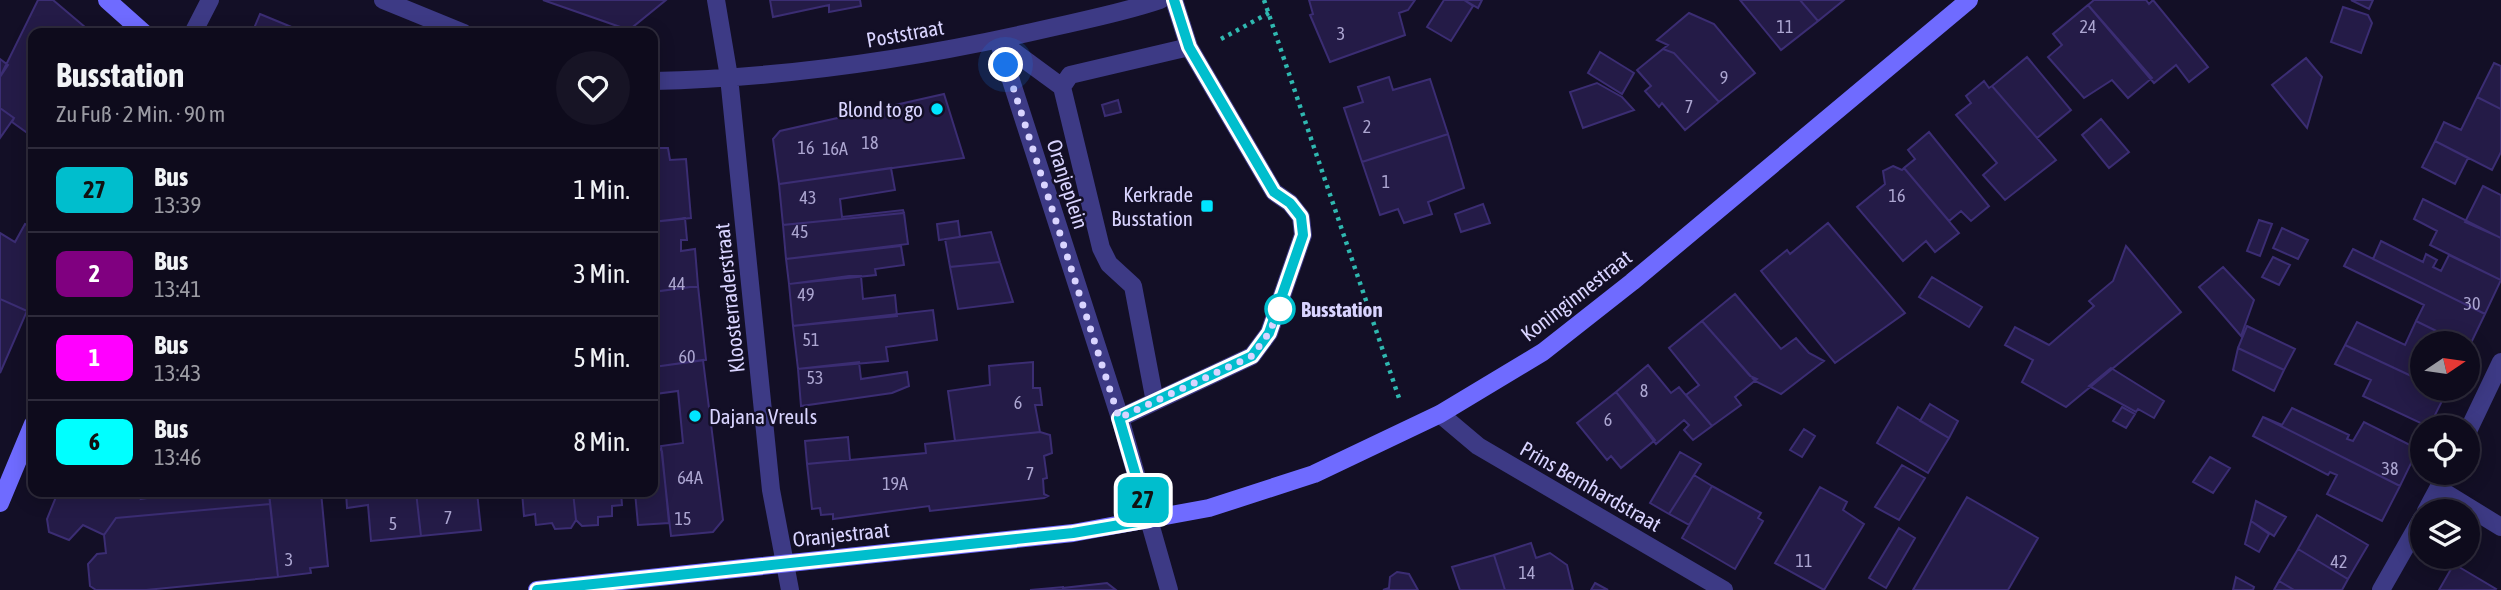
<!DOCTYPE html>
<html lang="de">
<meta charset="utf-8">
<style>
body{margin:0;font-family:"Asap Condensed",sans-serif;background:#171425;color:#f1f3f6;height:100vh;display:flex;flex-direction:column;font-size:26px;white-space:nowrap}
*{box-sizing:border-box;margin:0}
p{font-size:23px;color:#9b9ba3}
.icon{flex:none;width:38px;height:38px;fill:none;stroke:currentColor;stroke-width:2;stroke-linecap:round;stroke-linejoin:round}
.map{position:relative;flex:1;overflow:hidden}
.panel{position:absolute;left:28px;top:28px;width:630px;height:469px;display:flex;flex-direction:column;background:#0e0b1c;border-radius:14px;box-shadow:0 4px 18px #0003,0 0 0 2px #2e2b3b}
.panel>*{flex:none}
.badge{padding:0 14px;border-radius:10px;font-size:24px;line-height:46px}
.needle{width:46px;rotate:77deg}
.fabs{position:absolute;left:2410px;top:331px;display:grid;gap:14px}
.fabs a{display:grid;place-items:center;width:70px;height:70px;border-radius:50%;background:#0e0b1c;box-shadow:0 4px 18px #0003,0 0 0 2px #2e2b3b;font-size:35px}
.you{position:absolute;width:35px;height:35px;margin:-18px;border:5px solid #fff;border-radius:50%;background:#1a73e8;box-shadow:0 0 0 10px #1a73e833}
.map>.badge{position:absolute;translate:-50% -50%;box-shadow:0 0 0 4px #fff}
.round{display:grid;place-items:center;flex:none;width:74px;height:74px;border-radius:37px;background:#171425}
.head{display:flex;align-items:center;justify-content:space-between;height:119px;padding:0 28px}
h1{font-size:33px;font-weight:700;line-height:52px}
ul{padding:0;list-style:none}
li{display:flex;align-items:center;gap:21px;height:84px;padding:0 28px;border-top:2px solid #2e2b3b}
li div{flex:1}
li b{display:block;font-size:26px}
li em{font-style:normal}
li .badge{min-width:77px;font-weight:700;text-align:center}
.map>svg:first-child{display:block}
</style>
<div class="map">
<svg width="2501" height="590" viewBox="0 0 2501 590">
<rect width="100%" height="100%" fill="#130f26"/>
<path fill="#241b47" stroke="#3b2d73" stroke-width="2" d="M 38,0 L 53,0 L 92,33 L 33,33 L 33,137 L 12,122 L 14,118 L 0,108 L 0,77 Z
M 543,0 L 666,0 L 629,30 Z
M 770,0 L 860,0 L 861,6 L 829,12 L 829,5 L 773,17 Z
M 1309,0 L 1415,0 L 1408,10 L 1399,13 L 1405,35 L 1330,62 L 1310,15 L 1313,14 Z
M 1444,0 L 1464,0 L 1473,6 L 1451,41 L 1427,27 Z
M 1464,0 L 1482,0 L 1478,8 Z
M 1740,0 L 1800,0 L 1818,21 L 1781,50 Z
M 1800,0 L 1844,0 L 1818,21 Z
M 2094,0 L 2146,0 L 2149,4 L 2153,0 L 2208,67 L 2189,82 L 2176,65 L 2154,83 L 2088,5 Z
M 2351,0 L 2373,0 L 2369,9 Z
M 2088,5 L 2152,78 L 2128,98 L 2112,80 L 2084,98 L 2048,57 L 2062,45 L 2053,34 Z
M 2343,7 L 2368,15 L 2372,23 L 2361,53 L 2331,42 Z
M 1689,13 L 1714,24 L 1755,73 L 1719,102 L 1674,53 L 1663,49 L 1668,45 L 1657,40 Z
M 260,14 L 306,33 L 252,33 Z
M 1663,49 L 1674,53 L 1719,102 L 1685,130 L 1662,103 L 1659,107 L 1645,91 L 1651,86 L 1637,70 Z
M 1600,52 L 1634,73 L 1622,94 L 1588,73 Z
M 2027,57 L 2071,110 L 2037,138 L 1992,86 Z
M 2306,58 L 2322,77 L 2307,128 L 2272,85 Z
M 0,59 L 8,65 L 0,77 Z
M 2494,63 L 2501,66 L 2501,109 L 2477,97 Z
M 1389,77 L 1393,90 L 1430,79 L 1448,134 L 1362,162 L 1344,108 L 1363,102 L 1358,87 Z
M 1984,81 L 1989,88 L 1992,86 L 2056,160 L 2005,200 L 1983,175 L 1997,163 L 1956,115 L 1971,103 L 1966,96 Z
M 1597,83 L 1622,97 L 1634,110 L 1583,128 L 1570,92 Z
M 944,94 L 964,158 L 779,184 L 773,139 L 780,131 Z
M 2477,97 L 2501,109 L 2501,152 L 2492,170 L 2435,141 L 2444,122 L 2461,130 Z
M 1118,100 L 1121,112 L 1105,116 L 1102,105 Z
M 0,108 L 14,118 L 0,138 Z
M 2101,119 L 2129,152 L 2109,168 L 2082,135 Z
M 1929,132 L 1989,206 L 1971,221 L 1961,211 L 1949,221 L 1904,168 L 1915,159 L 1908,150 Z
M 1448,134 L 1464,188 L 1428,202 L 1432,214 L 1404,223 L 1398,209 L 1380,215 L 1362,162 Z
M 2435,141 L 2468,158 L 2455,184 L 2422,167 Z
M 653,148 L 668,148 L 670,160 L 686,159 L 691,218 L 653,222 Z
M 1893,166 L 1902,170 L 1904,168 L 1959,233 L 1935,252 L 1926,241 L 1903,261 L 1857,207 L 1885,184 L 1883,171 Z
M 891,168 L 895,190 L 840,199 L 842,217 L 903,210 L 904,213 L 783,225 L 779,184 Z
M 2483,186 L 2501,195 L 2501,238 L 2465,222 Z
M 2423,199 L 2501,238 L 2501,280 L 2430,245 L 2437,231 L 2414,219 Z
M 1483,204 L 1490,223 L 1461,232 L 1455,214 Z
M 904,213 L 908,244 L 786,259 L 783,225 Z
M 685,218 L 687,240 L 681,240 L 681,251 L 695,249 L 698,286 L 653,292 L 653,222 Z
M 2259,220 L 2272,224 L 2260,256 L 2247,251 Z
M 958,221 L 960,237 L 939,240 L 937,224 Z
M 1828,223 L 1905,313 L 1835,363 L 1761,271 L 1787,250 L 1790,254 Z
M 25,224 L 33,227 L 33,295 L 27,311 L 0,299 L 0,233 L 15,242 Z
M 2282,228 L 2308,240 L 2298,259 L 2273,248 Z
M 991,232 L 1000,262 L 950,267 L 945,239 Z
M 2381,241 L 2423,262 L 2426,254 L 2437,260 L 2433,267 L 2441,271 L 2449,255 L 2501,280 L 2485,314 L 2373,259 Z
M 901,246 L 904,265 L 875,269 L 876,275 L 789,284 L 786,259 Z
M 2126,246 L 2181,312 L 2066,407 L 2022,382 L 2033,360 L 2005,345 L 2015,327 L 2049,345 L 2094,306 L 2089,301 L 2113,281 Z
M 2353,249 L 2485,314 L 2469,347 L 2468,343 L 2461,343 L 2416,321 L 2424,305 L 2344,266 Z
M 2273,257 L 2290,265 L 2279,285 L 2262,277 Z
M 1000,262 L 1013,302 L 958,309 L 950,267 Z
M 2223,267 L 2254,300 L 2241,336 L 2199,287 Z
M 849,276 L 861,276 L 863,299 L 895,295 L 897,316 L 793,326 L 789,284 Z
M 1932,277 L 1982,307 L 1969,327 L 1919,297 Z
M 698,286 L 706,360 L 653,367 L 653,292 Z
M 1735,294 L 1781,349 L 1796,338 L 1809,353 L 1824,361 L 1781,394 L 1755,381 L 1702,321 Z
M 0,299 L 27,311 L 0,373 Z
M 933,310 L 937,340 L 886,347 L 888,361 L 798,369 L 793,326 Z
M 1702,321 L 1750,376 L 1757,379 L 1735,397 L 1741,405 L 1712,426 L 1686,395 L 1699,385 L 1669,348 Z
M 2416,321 L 2461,343 L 2422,343 L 2422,381 L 2345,345 L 2357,322 L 2405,345 Z
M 2247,326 L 2295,349 L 2284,370 L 2238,348 Z
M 2345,345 L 2422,381 L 2422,388 L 2436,388 L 2446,393 L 2429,427 L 2363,396 L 2371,380 L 2335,364 Z
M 2238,348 L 2284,370 L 2274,391 L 2233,370 Z
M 703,360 L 723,520 L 713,532 L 671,536 L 661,446 L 683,443 L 678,391 L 655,394 L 653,367 Z
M 859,362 L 861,379 L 907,372 L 909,386 L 892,393 L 801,406 L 798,369 Z
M 1033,362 L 1033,388 L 1040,388 L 1042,405 L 1035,405 L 1040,432 L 955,441 L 948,391 L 990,385 L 989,366 Z
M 1648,365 L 1671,393 L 1679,387 L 1712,426 L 1693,440 L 1684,430 L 1689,425 L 1684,420 L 1656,444 L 1616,392 Z
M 2111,368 L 2164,401 L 2154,418 L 2138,409 L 2136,412 L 2089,386 Z
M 1616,392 L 1655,440 L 1621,468 L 1611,456 L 1607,460 L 1577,423 Z
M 1930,404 L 1958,421 L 1949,438 L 1920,421 Z
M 1898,407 L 1949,438 L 1928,473 L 1877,443 Z
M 2122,407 L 2135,414 L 2126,428 L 2113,421 Z
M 2292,408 L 2349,435 L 2347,439 L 2353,441 L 2364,422 L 2418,449 L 2400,486 L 2263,417 L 2282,425 Z
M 2263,417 L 2400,486 L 2382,521 L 2327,494 L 2337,475 L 2330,472 L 2328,475 L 2253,436 Z
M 1804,429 L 1815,436 L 1802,457 L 1790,450 Z
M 1040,432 L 1050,435 L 1052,453 L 1044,456 L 1047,478 L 1043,479 L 1044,494 L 1048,496 L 1044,498 L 930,511 L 929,506 L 833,519 L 833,514 L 821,515 L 820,508 L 812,509 L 807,464 L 926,453 L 925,444 Z
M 848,437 L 850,460 L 807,464 L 805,441 Z
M 653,444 L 662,451 L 669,523 L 638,525 L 635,492 L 653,492 Z
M 1680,452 L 1701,464 L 1669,514 L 1650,503 Z
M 2210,457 L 2230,468 L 2213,493 L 2193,482 Z
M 1902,465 L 1925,478 L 1899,520 L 1875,507 Z
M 1694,475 L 1712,486 L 1689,525 L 1669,514 Z
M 1712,486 L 1761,513 L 1758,518 L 1763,521 L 1735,569 L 1682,538 Z
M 1820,487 L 1847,502 L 1843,510 L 1864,524 L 1824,590 L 1775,563 Z
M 58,492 L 144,492 L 141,499 L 186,492 L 269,492 L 270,504 L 116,518 L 104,535 L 83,525 L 69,540 L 49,532 L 47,519 Z
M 269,492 L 321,492 L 328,566 L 310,568 L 311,573 L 278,577 Z
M 346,492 L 416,492 L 421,536 L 371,541 L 368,505 L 347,508 Z
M 416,492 L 477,492 L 481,530 L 421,536 Z
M 522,492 L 573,492 L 576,520 L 571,528 L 555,529 L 552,523 L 536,525 L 535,514 L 524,516 Z
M 573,492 L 621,492 L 622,505 L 612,506 L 612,516 L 598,517 L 598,525 L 582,526 L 576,520 Z
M 1967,497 L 2038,538 L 2008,590 L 1913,590 Z
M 2256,501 L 2286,517 L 2274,536 L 2251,521 Z
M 270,504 L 278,577 L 146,590 L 96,590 L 90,586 L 88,564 L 97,554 L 106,553 L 104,535 L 116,518 Z
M 2317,515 L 2368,545 L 2348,579 L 2298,549 Z
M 2251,521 L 2269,534 L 2259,552 L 2245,544 Z
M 1899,528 L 1915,538 L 1886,588 L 1869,578 Z
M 1531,543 L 1536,558 L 1550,553 L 1567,565 L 1573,590 L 1505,590 L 1494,555 Z
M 2298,549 L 2348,579 L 2342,590 L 2294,590 L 2279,581 Z
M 1494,555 L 1505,590 L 1460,590 L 1452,567 Z
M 2454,564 L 2496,589 L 2495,590 L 2439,590 Z
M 1397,572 L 1409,574 L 1418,590 L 1383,590 L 1389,588 L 1390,577 Z
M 2236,577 L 2254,587 L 2253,590 L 2233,590 Z
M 2279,581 L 2294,590 L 2274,590 Z
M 1107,583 L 1116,590 L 1063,590 L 1063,588 Z
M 1595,583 L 1608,590 L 1591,590 Z
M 1063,587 L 1063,590 L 1030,590 Z"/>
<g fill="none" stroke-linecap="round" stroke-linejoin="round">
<path stroke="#2fb8b0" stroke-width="4.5" stroke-dasharray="3.5 5" stroke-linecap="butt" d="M 1264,0 L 1399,398
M 1221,39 L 1269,13"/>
<path stroke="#3d3a85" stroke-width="18" d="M 998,40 L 1062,87 L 1101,248 L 1109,264 L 1133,286 L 1155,402
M 1062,87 L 1070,75 L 1189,47
M 1120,418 L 1252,356 L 1269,333 L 1303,235 L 1301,217 L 1290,203 L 1274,192 L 1189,47 L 1174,0"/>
<path stroke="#3d3a85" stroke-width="18" d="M 383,0 L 464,33
M 716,0 L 729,77 L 771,490 L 790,590
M 193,33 L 210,0
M 998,40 L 1120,418 L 1169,590
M 653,81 C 780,78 907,60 1032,32 C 1074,22 1119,14 1160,0
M 1440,414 L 1478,446 L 1724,590
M 2468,431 L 2501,362
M 2439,489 L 2501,527
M 2426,511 L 2447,472
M 2381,590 L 2422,518"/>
<path stroke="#6f6bff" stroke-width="18" d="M 107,0 L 144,33
M 0,503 L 33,424
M 537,590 L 1073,533 L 1209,508 L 1314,474 L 1440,414 L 1543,352 L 1632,282 L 1969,0"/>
</g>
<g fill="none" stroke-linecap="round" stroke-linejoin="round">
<g stroke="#fff" stroke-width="16">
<path id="line" d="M 537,590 L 1073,533 L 1149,520 L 1119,418 L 1252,356 L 1269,333 L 1303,235 L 1301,217 L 1290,203 L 1274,192 L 1189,47 L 1174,0"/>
</g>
<use href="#line" stroke="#00becd" stroke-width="10"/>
<path stroke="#d9d4ff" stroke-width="7" stroke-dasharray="0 12.6" d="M 1006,65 L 1119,418 L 1252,356 L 1269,333 L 1281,306 L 1280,309"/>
</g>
<g fill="#00e5ff" stroke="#130f26" stroke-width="2.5">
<circle cx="937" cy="109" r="7"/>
<rect x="1200" y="199" width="14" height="14" rx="3.5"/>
<circle cx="695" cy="416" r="7"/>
</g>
<circle fill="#fff" stroke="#00becd" stroke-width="3.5" cx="1280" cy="309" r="14"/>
<g text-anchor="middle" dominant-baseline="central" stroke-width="5" stroke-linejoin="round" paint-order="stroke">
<g font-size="18" fill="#aca6d1">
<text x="1785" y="26">11</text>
<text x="2088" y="26">24</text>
<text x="1341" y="33">3</text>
<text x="1724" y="77">9</text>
<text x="1689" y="106">7</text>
<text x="1367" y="126">2</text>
<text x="870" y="142">18</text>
<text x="806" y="147">16</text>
<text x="835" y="148">16A</text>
<text x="1386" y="181">1</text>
<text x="1897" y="195">16</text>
<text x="808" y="197">43</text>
<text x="800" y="231">45</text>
<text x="677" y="283">44</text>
<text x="806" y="294">49</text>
<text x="2472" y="303">30</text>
<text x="811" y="339">51</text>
<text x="687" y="356">60</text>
<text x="815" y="377">53</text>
<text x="1644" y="390">8</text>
<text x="1018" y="402">6</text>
<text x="1608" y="419">6</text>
<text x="2390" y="468">38</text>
<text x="1030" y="473">7</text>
<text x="690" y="477">64A</text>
<text x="895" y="483">19A</text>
<text x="448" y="517">7</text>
<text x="683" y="518">15</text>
<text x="393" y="523">5</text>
<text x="289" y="559">3</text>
<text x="1804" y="560">11</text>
<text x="2339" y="561">42</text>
<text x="1527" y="572">14</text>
</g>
<g font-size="21" fill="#d9d4ff" stroke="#130f26">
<text transform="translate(905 33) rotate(-10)">Poststraat</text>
<text transform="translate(1068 184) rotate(72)">Oranjeplein</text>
<text transform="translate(1576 295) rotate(-38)">Koninginnestraat</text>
<text transform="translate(729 298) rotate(-96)">Kloosterraderstraat</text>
<text transform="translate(1591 486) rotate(30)">Prins Bernhardstraat</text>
<text transform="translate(841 534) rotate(-6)">Oranjestraat</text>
</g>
<g font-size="21" fill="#d9d4ff" stroke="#130f26" text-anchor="end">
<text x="923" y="109">Blond to go</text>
<text x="1193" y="194">Kerkrade<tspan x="1193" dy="24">Busstation</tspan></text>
<text x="709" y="416" text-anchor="start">Dajana Vreuls</text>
</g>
<g font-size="21" font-weight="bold" fill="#d9d4ff" stroke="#130f26" text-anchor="start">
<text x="1301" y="309">Busstation</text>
</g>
</g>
</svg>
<div class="fabs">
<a><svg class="needle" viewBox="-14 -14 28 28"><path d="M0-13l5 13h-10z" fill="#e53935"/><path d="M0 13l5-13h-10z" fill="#9b9ba3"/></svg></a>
<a><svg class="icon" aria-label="locate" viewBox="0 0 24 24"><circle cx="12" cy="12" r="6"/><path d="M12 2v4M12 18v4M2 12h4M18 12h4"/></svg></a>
<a><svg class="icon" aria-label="layers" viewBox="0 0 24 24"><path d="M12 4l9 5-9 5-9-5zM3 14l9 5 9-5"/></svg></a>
</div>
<div class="you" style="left:1006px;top:65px"></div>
<b class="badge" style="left:1143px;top:500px;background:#00becd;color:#111">27</b>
<section class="panel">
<div class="head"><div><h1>Busstation</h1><p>Zu Fuß · 2 Min. · 90 m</p></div><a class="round"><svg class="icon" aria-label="heart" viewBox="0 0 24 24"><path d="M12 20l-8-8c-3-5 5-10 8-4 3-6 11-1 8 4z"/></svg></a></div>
<ul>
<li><span class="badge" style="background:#00becd;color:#111">27</span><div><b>Bus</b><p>13:39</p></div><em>1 Min.</em></li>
<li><span class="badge" style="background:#800080;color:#fff">2</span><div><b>Bus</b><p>13:41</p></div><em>3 Min.</em></li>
<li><span class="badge" style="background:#f0f;color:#fff">1</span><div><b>Bus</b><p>13:43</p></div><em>5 Min.</em></li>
<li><span class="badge" style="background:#0ff;color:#111">6</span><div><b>Bus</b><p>13:46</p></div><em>8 Min.</em></li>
</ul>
</section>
</div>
